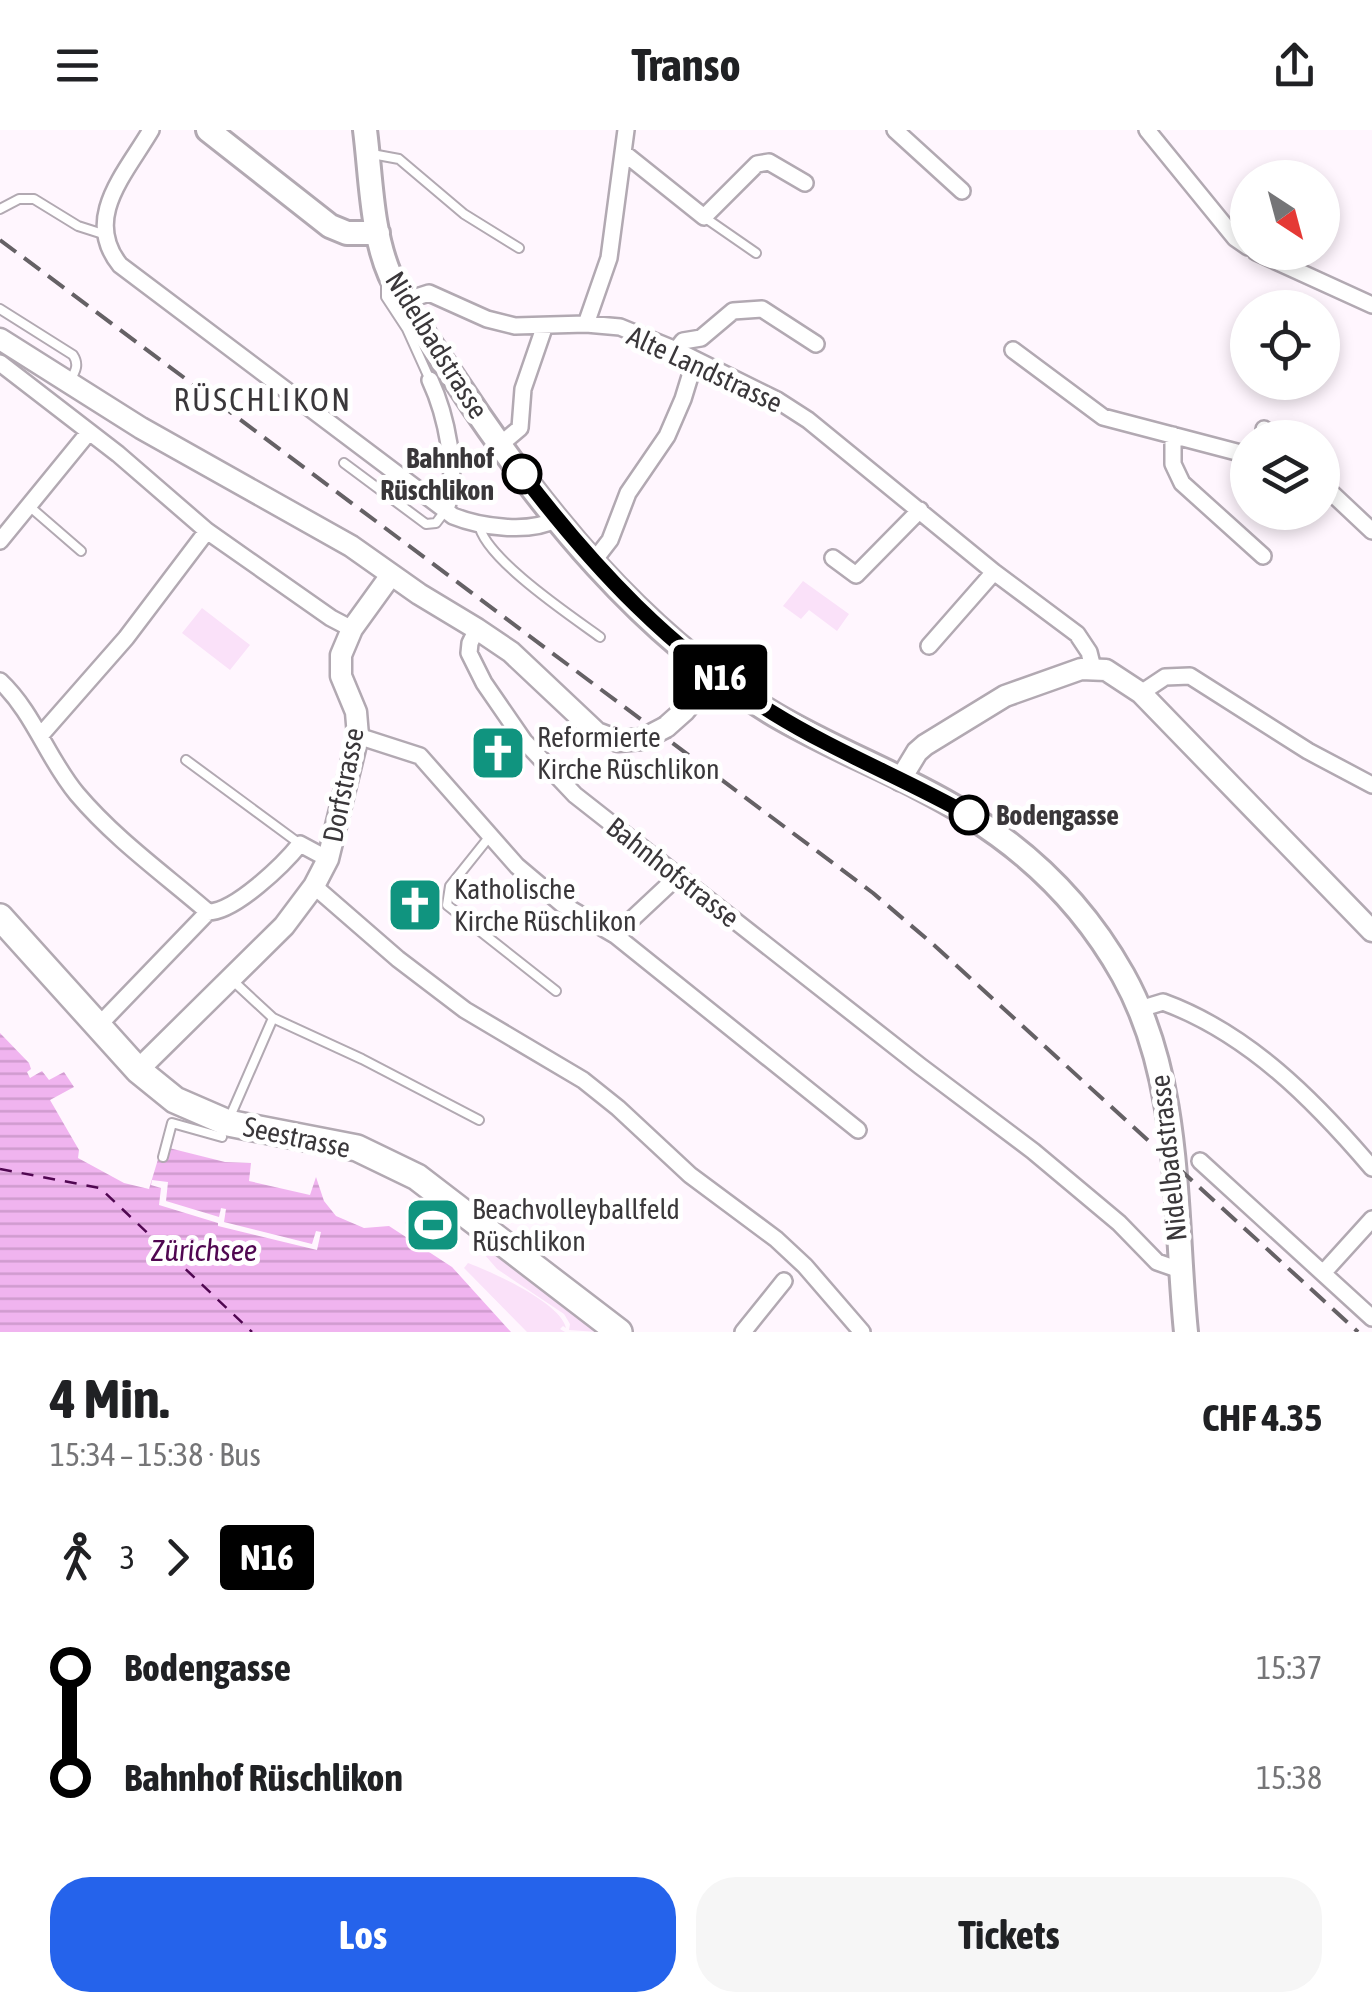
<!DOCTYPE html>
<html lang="de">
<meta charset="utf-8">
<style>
body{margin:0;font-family:"Asap Condensed",sans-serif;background:#f6f6f6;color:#202124;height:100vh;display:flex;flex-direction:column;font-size:38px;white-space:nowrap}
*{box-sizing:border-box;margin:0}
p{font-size:32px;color:#757577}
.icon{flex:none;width:55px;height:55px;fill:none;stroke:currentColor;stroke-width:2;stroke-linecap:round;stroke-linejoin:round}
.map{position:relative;height:1202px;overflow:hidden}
.side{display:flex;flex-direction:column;background:#fff;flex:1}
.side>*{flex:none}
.badge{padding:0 20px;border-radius:8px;font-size:35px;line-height:65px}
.needle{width:65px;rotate:144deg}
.tools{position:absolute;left:1230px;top:30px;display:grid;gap:20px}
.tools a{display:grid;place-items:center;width:110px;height:110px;border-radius:50%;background:#fff;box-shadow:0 5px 15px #0003;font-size:50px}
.map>.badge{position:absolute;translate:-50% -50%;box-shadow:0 0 0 5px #fff}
.legs{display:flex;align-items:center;gap:15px;height:110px;padding:0 50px;font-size:32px}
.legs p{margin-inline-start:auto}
.headline{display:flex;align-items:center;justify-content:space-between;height:170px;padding:0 50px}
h1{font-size:55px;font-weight:700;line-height:75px}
.action{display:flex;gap:20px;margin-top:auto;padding:20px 50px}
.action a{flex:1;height:115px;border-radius:40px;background:#2563eb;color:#fff;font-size:40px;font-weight:700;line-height:115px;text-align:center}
.action a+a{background:#f6f6f6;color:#202124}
ul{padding:0 50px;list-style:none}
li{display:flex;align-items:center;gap:35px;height:110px;font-size:38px}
li i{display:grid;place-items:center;width:15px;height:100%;margin:0 12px;background:currentColor}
li i::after{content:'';width:25px;height:25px;margin:-12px;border:8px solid;border-radius:50%;background:#fff}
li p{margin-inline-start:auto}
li:first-child i{background:linear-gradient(#0000 50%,currentColor 0)}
li:last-child i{background:linear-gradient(currentColor 50%,#0000 0)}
header{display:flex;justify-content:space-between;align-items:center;height:130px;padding:0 50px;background:#fff;font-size:45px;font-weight:700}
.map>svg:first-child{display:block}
</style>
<header><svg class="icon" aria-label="menu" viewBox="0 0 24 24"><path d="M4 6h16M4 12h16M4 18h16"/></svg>Transo<svg class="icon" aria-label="share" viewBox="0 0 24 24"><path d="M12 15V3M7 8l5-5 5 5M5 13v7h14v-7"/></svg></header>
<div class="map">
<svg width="1372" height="1202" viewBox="0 0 1372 1202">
<defs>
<pattern id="water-rules" width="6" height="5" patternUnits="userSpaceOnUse" patternTransform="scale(2.5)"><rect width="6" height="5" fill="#f0b4ef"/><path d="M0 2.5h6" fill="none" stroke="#cf9bce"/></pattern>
</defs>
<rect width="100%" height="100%" fill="#fff6fe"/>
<path fill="#fae1f9" d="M 803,451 L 849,484 L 837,501 L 809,480 L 801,489 L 783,476 Z
M 202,478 L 250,515 L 230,540 L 182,503 Z
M 422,1069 L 462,1097 L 444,1122 L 405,1093 Z
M 472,1104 L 598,1202 L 569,1200 L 570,1194 L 564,1184 L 497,1139 L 472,1110 Z
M 468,1133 C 492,1142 561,1173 566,1198 L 563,1196 L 560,1199 L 565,1202 L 527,1202 L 464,1138 Z"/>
<path fill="url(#water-rules)" d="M 0,903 L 29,933 L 31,939 L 27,942 L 30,948 L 42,941 L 49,950 L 64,942 L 74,957 L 50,970 L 79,1020 L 78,1028 L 124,1053 L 149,1059 L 159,1026 L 166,1027 L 169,1018 L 225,1032 L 251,1033 L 249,1051 L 310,1065 L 316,1047 L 324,1071 L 336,1086 L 364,1098 L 389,1096 L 452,1137 L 511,1202 L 0,1202 Z"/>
<path fill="#fff6fe" d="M 152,1050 L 168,1052 L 166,1071 L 219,1087 L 221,1078 L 226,1079 L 224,1092 L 312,1114 L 316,1101 L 321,1102 L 317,1120 L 218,1096 L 218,1093 L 159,1075 L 161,1058 L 151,1055 Z"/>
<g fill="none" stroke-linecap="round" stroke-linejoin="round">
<path stroke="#500751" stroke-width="2.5" stroke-dasharray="12 10" stroke-linecap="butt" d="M 0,1039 L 100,1058 L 252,1202"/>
<g stroke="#b2a9b2" stroke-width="12">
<path id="service" d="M 372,24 L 399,29 L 464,84 L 519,118
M 0,79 L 19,69 L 34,69 L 78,96 L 103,104
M 704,87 L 756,123
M 386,156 L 386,167 L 407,199 L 430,250
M 0,179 L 73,225 C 79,234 76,241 70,250
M 344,333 L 426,394 L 436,393 L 445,381
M 29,376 L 81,421
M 479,394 C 483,427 571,486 600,507
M 186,630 L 300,714
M 490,706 L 450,756 L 447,775 L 556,861
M 231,849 L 273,888 L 362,929 L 479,990
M 229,989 L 273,888
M 163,1027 L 172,993 L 222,1007"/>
</g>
<g stroke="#b2a9b2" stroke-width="20">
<path id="minor" d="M 151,0 C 126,43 82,88 120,135 L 453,386 C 480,397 530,404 556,389
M 895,0 L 962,61
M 1147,0 L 1235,108 L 1248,117
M 624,23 L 704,87 L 757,34 L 769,32 L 805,53
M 1256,122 L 1372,175
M 404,171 L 429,163 L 487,189 L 515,196 L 586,194 L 620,197 L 676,220 L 777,270 L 808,290 L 994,442 L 1077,504 L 1089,522 L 1093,538
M 586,194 L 609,128 L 626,0
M 676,220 L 683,211 L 701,208 L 733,181 L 762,179 L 816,214
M 1013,220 L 1103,287 L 1248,325
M 0,233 L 118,324 L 207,401 L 331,488 L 352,499
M 430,250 C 445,282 461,347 445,381
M 1264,299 L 1273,308
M 1173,305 L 1173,334 L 1182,353 L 1263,426
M 501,314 L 520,298 L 523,259 L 544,198
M 1322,354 L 1372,401
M 0,411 L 89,302
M 833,428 L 856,445 L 920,380
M 593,432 L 610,410 L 628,363 L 667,306 L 683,269 L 695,230
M 477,499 L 470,513 L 469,523 L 484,553 L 524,611 L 575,665 L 920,936 L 1033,1021 L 1119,1093 L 1157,1132 L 1180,1140
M 929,516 L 994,442
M 0,551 C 34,583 47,628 77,664 C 115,709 164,744 208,782
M 1141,563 L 1165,547 L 1190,546 L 1308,621 L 1372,655
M 40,606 L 126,508 L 207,401
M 358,606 L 420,626 L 517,736 L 562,774 L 615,805 L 858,1000
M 314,756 L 398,829 L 465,880 L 583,950 L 618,978 L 690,1045 L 776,1109 L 805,1136 L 862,1202
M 615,805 L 678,746
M 1140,879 L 1163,872 C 1248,903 1314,970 1372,1038
M 99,895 L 208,782 C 235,782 284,734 300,714 L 328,729
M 1200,1031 L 1372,1188
M 1324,1142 L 1372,1089
M 743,1202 L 784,1151"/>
</g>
<g stroke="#b2a9b2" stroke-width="25">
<path id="tertiary" d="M 0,209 L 141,298 L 351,416 L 419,464 L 477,499 L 511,522 L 597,603 L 618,611 L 643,609
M 666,597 L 684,581 L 715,544
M 900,650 L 917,622 L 925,615 L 1005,566 L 1081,539 L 1106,540 L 1141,563 L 1372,801
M 138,940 L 284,796 L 314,756 L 328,729 L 358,606 L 356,582 L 341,546 L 341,525 L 352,499 L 391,445"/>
</g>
<g stroke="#b2a9b2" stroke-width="28">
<path id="secondary" d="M 208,0 L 330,96 L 347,103 L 378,103
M 365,0 C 371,47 371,101 390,145 C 407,182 433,216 456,251 C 541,380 641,505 775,585 C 838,622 907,647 968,685 C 1033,725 1086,779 1123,845 C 1183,952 1174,1084 1186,1202"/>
</g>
<g stroke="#b2a9b2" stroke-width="30">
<path id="primary" d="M 0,787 L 138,940 L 175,970 L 228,993 L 357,1018 L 417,1047 L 619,1202"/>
</g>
<use href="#service" stroke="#fff" stroke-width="8"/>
<use href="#minor" stroke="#fff" stroke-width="15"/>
<use href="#tertiary" stroke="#fff" stroke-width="20"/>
<use href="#secondary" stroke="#fff" stroke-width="22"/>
<use href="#primary" stroke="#fff" stroke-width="25"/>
<path stroke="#656165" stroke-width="4" stroke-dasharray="20 10" stroke-linecap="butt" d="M 0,110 L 873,763 L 935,816 L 1358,1202"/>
<g stroke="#b2a9b2" stroke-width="25" stroke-linecap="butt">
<path id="tertiary-bridge" d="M 643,609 L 666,597"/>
</g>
<use href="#tertiary-bridge" stroke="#fff" stroke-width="20"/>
</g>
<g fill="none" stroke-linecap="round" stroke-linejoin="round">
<g stroke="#fff" stroke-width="22">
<path id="line-1" d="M 522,344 C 593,437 672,522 773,583 C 836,622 905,649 969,685"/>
</g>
<use href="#line-1" stroke="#000" stroke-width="15"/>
</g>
<defs>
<g id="church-square" transform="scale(2.875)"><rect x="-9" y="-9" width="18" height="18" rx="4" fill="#10947f" stroke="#fff"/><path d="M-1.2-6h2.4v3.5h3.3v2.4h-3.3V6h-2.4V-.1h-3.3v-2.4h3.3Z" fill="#fff"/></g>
<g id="stadium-square" transform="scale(2.875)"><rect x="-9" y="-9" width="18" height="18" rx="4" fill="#10947f" stroke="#fff"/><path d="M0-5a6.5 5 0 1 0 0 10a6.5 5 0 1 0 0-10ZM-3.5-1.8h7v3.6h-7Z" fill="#fff"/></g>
</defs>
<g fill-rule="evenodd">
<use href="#church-square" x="498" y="623"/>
<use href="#church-square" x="415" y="775"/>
<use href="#stadium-square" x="433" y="1095"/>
</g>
<g fill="#fff" stroke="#000" stroke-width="5">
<circle cx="522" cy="344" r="18"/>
<circle cx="969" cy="685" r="18"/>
</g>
<g text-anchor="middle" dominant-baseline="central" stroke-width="10" stroke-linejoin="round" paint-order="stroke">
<g font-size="28" fill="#3a373a" stroke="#fff">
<text transform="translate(437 215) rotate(58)">Nidelbadstrasse</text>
<text transform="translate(705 239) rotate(25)">Alte Landstrasse</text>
<text transform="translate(343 655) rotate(-79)">Dorfstrasse</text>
<text transform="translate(673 742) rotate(38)">Bahnhofstrasse</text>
<text transform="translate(297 1007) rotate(12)">Seestrasse</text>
<text transform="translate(1168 1028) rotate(-96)">Nidelbadstrasse</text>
</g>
<g font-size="28" font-weight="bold" fill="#3a373a" stroke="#fff" text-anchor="end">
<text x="494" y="328">Bahnhof<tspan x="494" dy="32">Rüschlikon</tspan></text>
<text x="996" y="685" text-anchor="start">Bodengasse</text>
</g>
<g font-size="28" fill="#3a373a" stroke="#fff" text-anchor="start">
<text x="537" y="607">Reformierte<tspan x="537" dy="32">Kirche Rüschlikon</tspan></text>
<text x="454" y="759">Katholische<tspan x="454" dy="32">Kirche Rüschlikon</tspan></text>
<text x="472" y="1079">Beachvolleyballfeld<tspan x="472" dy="32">Rüschlikon</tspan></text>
</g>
<g font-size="30" font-style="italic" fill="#500751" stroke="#fff">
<text x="204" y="1120">Zürichsee</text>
</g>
<g font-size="32" letter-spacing="2.5" fill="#3a373a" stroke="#fff">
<text x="263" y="269">RÜSCHLIKON</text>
</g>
</g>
</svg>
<div class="tools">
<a><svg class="needle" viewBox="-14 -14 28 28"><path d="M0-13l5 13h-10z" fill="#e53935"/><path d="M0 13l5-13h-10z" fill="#757577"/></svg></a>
<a><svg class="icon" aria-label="locate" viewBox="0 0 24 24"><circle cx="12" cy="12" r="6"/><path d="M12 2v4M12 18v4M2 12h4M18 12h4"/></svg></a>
<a><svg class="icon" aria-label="layers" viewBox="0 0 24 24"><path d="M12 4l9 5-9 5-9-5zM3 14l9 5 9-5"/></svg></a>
</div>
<b class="badge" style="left:720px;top:547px;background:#000;color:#fff">N16</b>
</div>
<section class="side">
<div class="headline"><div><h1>4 Min.</h1><p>15:34 – 15:38 · Bus</p></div><b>CHF 4.35</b></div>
<div class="legs"><svg class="icon" aria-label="walk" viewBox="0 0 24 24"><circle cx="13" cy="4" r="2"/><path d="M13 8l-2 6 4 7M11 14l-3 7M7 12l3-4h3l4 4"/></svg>3<svg class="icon" aria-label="forward" viewBox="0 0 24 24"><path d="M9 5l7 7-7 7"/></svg><b class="badge" style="background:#000;color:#fff">N16</b></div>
<ul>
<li><i style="color:#000"></i><b>Bodengasse</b><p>15:37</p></li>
<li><i style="color:#000"></i><b>Bahnhof Rüschlikon</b><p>15:38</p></li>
</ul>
<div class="action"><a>Los</a><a>Tickets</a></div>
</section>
